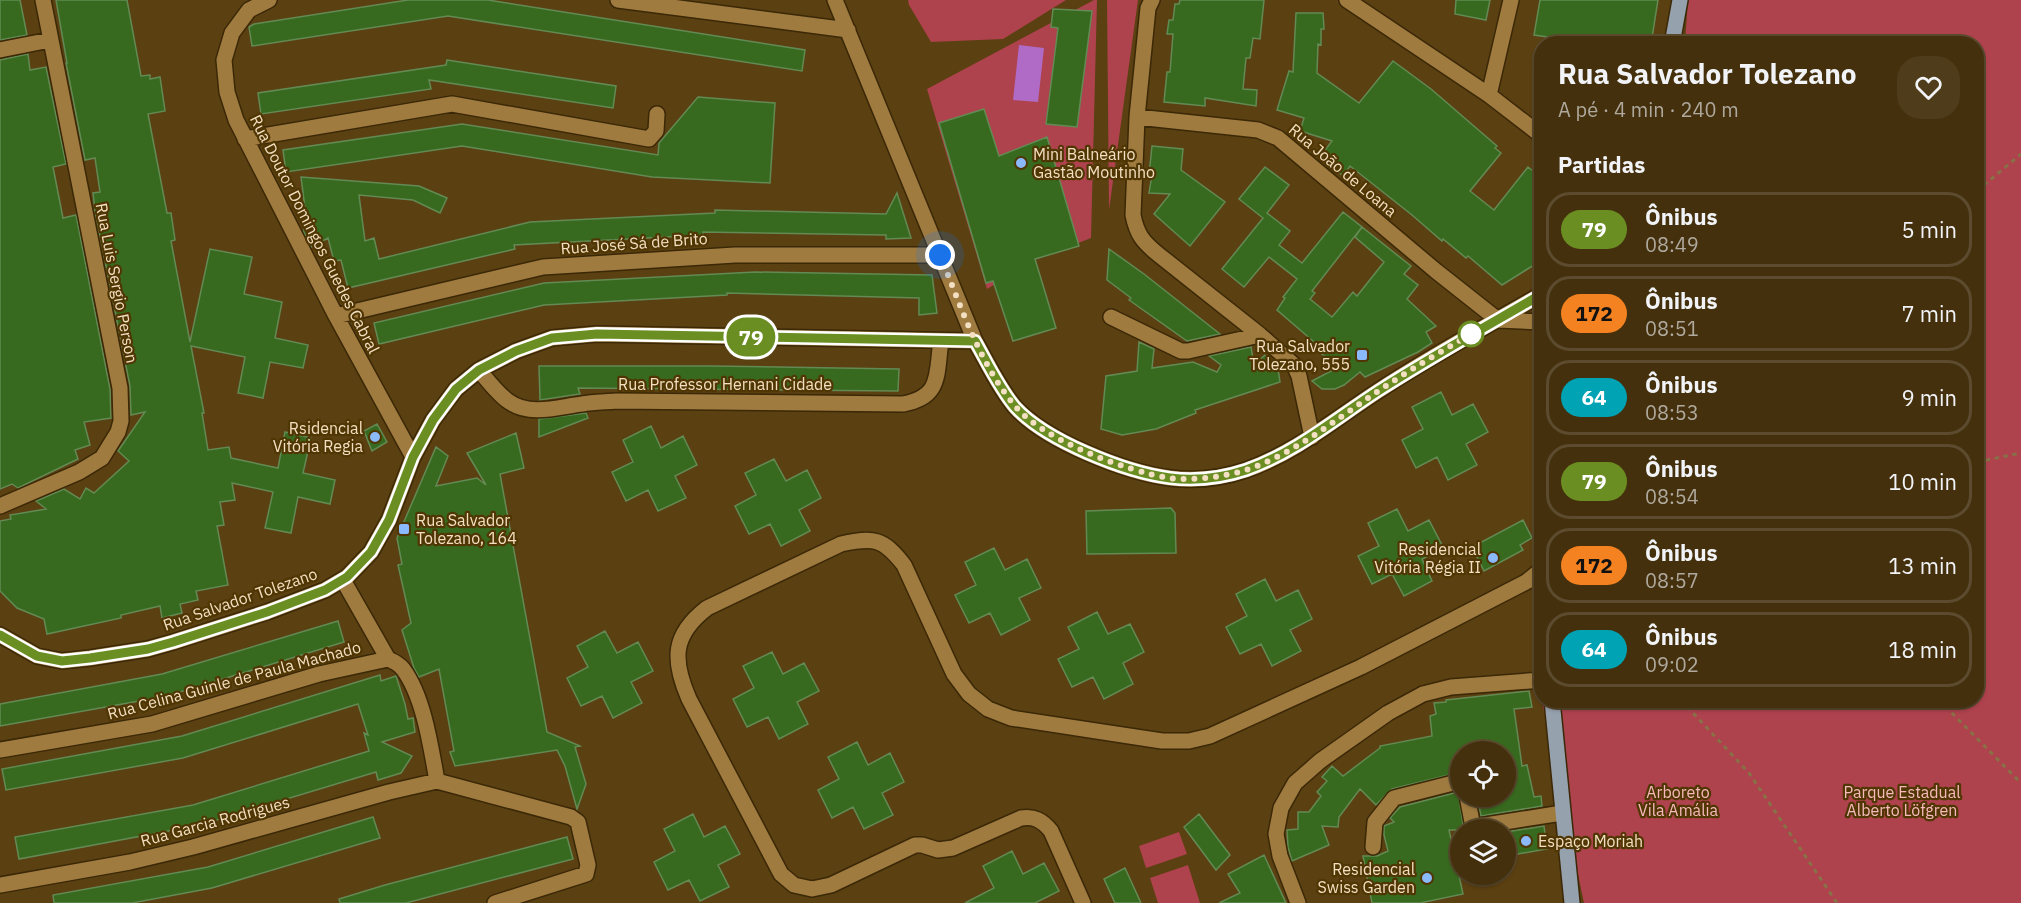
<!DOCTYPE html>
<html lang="pt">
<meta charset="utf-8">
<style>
body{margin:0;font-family:"IBM Plex Sans",sans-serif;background:#4e3c1b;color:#f1f3f6;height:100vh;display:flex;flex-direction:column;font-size:22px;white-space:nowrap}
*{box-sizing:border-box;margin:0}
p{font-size:20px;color:#afa99d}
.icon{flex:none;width:33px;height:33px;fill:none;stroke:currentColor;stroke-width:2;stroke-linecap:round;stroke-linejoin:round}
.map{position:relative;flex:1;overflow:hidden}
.side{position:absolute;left:1534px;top:36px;width:450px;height:672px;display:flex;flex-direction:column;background:#44300d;border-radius:24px;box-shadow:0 2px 4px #0004,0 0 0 2px #5c4b2e}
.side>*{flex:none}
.badge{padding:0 12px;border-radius:20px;font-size:21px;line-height:39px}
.tools{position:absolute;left:1450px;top:741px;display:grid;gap:12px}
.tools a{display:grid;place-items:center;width:66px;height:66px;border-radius:50%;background:#44300d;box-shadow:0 2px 4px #0004,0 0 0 2px #5c4b2e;font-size:30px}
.you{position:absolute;width:30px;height:30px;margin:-15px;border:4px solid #fff;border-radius:50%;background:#1a73e8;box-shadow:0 0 0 9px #1a73e833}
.map>.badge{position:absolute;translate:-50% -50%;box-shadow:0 0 0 3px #fff}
h2{padding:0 24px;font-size:22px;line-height:54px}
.round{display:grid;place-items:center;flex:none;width:63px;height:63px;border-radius:24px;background:#4e3c1b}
.headline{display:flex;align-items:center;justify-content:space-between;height:102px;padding:0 24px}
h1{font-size:28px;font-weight:800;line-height:45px}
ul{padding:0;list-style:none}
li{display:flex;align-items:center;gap:18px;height:75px;margin:0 12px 9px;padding:0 12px;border:3px solid #5c4b2e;border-radius:24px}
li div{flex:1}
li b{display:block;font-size:22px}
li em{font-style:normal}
li .badge{min-width:66px;font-weight:700;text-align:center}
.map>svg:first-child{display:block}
</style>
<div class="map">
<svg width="2021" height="903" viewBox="0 0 2021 903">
<rect width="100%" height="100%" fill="#5b4011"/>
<path fill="#ae424d" d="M 908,0 L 1066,0 L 1003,39 L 931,42 L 909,5 Z
M 1094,0 L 1097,0 L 1091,238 L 1035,260 L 987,289 L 927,89 Z
M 1107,0 L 1138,0 L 1109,210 Z
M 1688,0 L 2021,0 L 2021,903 L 1584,903 L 1532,654 L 1542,624 L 1542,700 L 1977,700 L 1977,44 L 1685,43 Z
M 1179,832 L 1187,854 L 1146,868 L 1139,846 Z
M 1188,865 L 1200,903 L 1158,903 L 1150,878 Z"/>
<path fill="#af6bc6" d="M 1019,45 L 1044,48 L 1038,102 L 1013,100 Z"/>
<path fill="#376a1e" stroke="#638a54" stroke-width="1.5" d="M 0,0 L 20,0 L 27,35 L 0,40 Z
M 56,0 L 127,0 L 141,76 L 150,75 L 150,79 L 160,77 L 165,111 L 148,114 L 167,213 L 171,213 L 175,240 L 171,241 L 190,342 L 210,249 L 252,257 L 244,294 L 282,302 L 275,338 L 308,345 L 303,368 L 270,362 L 263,398 L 238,393 L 245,357 L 191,346 L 204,413 L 202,413 L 208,450 L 229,447 L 231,458 L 278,468 L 285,432 L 311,438 L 303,473 L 335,480 L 330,504 L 298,497 L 291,533 L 265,528 L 273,492 L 232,483 L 235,500 L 220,502 L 224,525 L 217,526 L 228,585 L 196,591 L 198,600 L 180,604 L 182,613 L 162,618 L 160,606 L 121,615 L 121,618 L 47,634 L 44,619 L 17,608 L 0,591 L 0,521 L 11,519 L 10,515 L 46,509 L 36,501 L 64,489 L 80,499 L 86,488 L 94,493 L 129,461 L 118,451 L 145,412 L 131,415 L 130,386 L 95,211 L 93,193 L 100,192 L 95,158 L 85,160 L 66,63 L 67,63 Z
M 408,0 L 488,0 L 805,50 L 802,71 L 448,16 L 252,46 L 249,27 L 254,24 Z
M 1180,0 L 1264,0 L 1260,39 L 1253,38 L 1250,58 L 1246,58 L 1243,89 L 1257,90 L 1256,106 L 1205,98 L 1205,106 L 1164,102 L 1167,72 L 1170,72 L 1173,34 L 1167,34 L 1169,20 L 1173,20 L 1175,4 L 1179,4 Z
M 1456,0 L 1490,0 L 1486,20 L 1455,14 Z
M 1540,0 L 1658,0 L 1651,44 L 1569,44 L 1569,40 L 1534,35 Z
M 1053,9 L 1092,11 L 1077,127 L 1046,124 L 1058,28 L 1051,27 Z
M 1296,13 L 1323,13 L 1324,29 L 1321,29 L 1321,45 L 1318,44 L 1317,73 L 1359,103 L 1393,61 L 1431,89 L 1497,146 L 1495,148 L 1501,153 L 1470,191 L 1494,210 L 1528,167 L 1542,178 L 1542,260 L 1502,285 L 1468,256 L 1466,258 L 1443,239 L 1442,241 L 1412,215 L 1350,166 L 1343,176 L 1320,157 L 1332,141 L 1300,131 L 1304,118 L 1277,110 L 1289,71 L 1293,72 Z
M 28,54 L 30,70 L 46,67 L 66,164 L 53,167 L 63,218 L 76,215 L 110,389 L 111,418 L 84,422 L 90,445 L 75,450 L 78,459 L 18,488 L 12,484 L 0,489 L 0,60 Z
M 447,60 L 616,86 L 613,108 L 429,80 L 431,89 L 261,114 L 258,93 L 446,65 Z
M 698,97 L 775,103 L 770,183 L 652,177 L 462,146 L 286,172 L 283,150 L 462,124 L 658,155 L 659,143 Z
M 984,109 L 999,156 L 1047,137 L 1079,246 L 1035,259 L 1056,328 L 1013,341 L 993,281 L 986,283 L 939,123 Z
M 1152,146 L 1183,149 L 1181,170 L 1225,202 L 1190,246 L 1154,214 L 1170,194 L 1149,193 L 1152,175 L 1149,175 Z
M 1265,167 L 1289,185 L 1267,213 L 1290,231 L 1279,245 L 1302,263 L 1343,212 L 1362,227 L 1312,291 L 1315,293 L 1310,299 L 1332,317 L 1353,292 L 1357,296 L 1384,262 L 1355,237 L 1362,227 L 1411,266 L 1404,274 L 1418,285 L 1407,299 L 1436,326 L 1426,332 L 1432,343 L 1418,352 L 1365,377 L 1360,372 L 1344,385 L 1335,389 L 1322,389 L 1312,381 L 1339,367 L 1310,345 L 1313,341 L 1277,310 L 1285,298 L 1283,297 L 1297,279 L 1269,257 L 1244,287 L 1222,269 L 1263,218 L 1239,199 Z
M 301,177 L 419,186 L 447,198 L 440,213 L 413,200 L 359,195 L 365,241 L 374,238 L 379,259 L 530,222 L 715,213 L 715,210 L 886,214 L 897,193 L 911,238 L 886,239 L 886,235 L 703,232 L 703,235 L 514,245 L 515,249 L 348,288 L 341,260 L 334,261 L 328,238 L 312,247 L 304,233 L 303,216 L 306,216 Z
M 1109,249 L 1144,274 L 1220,334 L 1187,341 L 1129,300 L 1131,298 L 1107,280 Z
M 755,272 L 932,275 L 937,313 L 919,315 L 919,298 L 727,293 L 727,295 L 544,305 L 379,344 L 374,323 L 544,283 Z
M 1139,342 L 1154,349 L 1152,368 L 1193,362 L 1217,372 L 1221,365 L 1209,356 L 1251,347 L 1254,365 L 1265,355 L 1278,368 L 1280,382 L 1195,410 L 1196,413 L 1156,429 L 1122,435 L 1101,429 L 1106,376 L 1137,371 Z
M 539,366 L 711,366 L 899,369 L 898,391 L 578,388 L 580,394 L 540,400 Z
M 1441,392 L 1452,415 L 1473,404 L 1488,432 L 1466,444 L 1477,465 L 1448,480 L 1437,457 L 1416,468 L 1402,440 L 1423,429 L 1412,407 Z
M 586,413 L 588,418 L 539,437 L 539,419 Z
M 377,424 L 387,442 L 372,451 L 364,431 Z
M 651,426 L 661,448 L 683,436 L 697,465 L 675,476 L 686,498 L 658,511 L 648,490 L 626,501 L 612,472 L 633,462 L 623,440 Z
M 516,433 L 524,468 L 500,474 L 547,732 L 580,746 L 575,747 L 586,784 L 577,809 L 565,766 L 557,750 L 455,766 L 450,752 L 454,751 L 439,669 L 419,677 L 414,668 L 402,630 L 411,623 L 398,565 L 402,564 L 397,538 L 436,447 L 448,456 L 436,486 L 477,478 L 486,485 L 467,453 Z
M 774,459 L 786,481 L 807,470 L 821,498 L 799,510 L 810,531 L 781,546 L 770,524 L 749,534 L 735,506 L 756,495 L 745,473 Z
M 1171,508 L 1175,513 L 1176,553 L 1087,554 L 1086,511 Z
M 1397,509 L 1408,531 L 1429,520 L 1444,549 L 1422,559 L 1432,581 L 1404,596 L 1392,574 L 1372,584 L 1358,556 L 1379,546 L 1368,523 Z
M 1523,520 L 1532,538 L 1520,545 L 1523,550 L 1484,571 L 1472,547 Z
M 994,548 L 1005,570 L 1027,559 L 1041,588 L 1019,598 L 1030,620 L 1001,635 L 990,613 L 969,623 L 955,595 L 976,585 L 965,562 Z
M 1265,579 L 1276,601 L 1298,590 L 1312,619 L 1290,630 L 1301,651 L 1272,666 L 1261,644 L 1240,654 L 1226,627 L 1247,616 L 1236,594 Z
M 1097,612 L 1108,634 L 1130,624 L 1144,652 L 1123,663 L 1133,684 L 1104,699 L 1093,677 L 1072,687 L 1058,659 L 1079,649 L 1068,627 Z
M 338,621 L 344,642 L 167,696 L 0,726 L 0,704 L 162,674 Z
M 605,631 L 617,653 L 638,642 L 653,671 L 631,682 L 642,703 L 613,718 L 602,696 L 581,706 L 567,678 L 588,667 L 577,646 Z
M 772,652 L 783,674 L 804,663 L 819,691 L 797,702 L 808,724 L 779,739 L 768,717 L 747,727 L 733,699 L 754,688 L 743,666 Z
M 380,675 L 381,681 L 396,676 L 405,704 L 408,719 L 413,718 L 415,732 L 382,742 L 412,756 L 401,773 L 378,780 L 376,772 L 200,825 L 19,859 L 15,837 L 193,805 L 369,751 L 364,733 L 368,735 L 358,704 L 183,758 L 6,790 L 2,769 L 182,736 Z
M 1529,691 L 1532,707 L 1514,709 L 1522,766 L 1527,765 L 1534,797 L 1541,796 L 1542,806 L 1481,816 L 1477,796 L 1506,796 L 1506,752 L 1461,752 L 1461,772 L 1392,789 L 1376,805 L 1360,789 L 1339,817 L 1338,827 L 1322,826 L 1329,845 L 1292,861 L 1288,847 L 1287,830 L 1298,829 L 1298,812 L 1309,812 L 1321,796 L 1317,792 L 1327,781 L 1322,777 L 1332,766 L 1343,776 L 1380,748 L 1380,746 L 1432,736 L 1430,716 L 1436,714 L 1434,703 L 1446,702 L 1446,700 Z
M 857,742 L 868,765 L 890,753 L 904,782 L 882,793 L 893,815 L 864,829 L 853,807 L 832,818 L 818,790 L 839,779 L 828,757 Z
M 1458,792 L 1464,830 L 1449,830 L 1463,894 L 1420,903 L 1372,903 L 1363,856 L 1377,856 L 1388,851 L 1384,835 L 1384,826 L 1394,822 L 1390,818 L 1400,807 Z
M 693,814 L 704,837 L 725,826 L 740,854 L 718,865 L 729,887 L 700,901 L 689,880 L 668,890 L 654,862 L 675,851 L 664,829 Z
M 1199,814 L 1230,855 L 1216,870 L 1184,827 Z
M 373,817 L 380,838 L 212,888 L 132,903 L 54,903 L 53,895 L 208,867 Z
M 1544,826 L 1547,849 L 1506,856 L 1506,832 Z
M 567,837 L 573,859 L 406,903 L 340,903 L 339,899 L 385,885 Z
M 1012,851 L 1023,874 L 1044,863 L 1059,891 L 1035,903 L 965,903 L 994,888 L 983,866 Z
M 1264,855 L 1286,903 L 1219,903 L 1240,893 L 1228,874 Z
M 1125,868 L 1141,903 L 1115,903 L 1104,879 Z"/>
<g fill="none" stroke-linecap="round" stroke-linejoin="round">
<g stroke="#3b2807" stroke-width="18">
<path id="minor" d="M 269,0 L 249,10 L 232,33 L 224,60 L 227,92 L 236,120 L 336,316 L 413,457
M 618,0 L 848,30
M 835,0 L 975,341
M 1152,0 L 1148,8 L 1137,117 L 1133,215 C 1137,235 1143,242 1159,255 L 1260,335 L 1294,365 L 1299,376 L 1312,437
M 1347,0 L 1489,95 L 1542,136
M 0,50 L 50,40
M 1489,95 L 1511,0
M 1137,117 L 1258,130 L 1278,138 L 1436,271 L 1498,320
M 245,139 L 452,104 L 649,139 L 656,131 L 657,114
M 336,316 L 543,267 L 735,255 L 940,255
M 1111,317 L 1181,351 L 1188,351 L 1260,335
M 1498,320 L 1542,322
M 479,370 C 488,381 497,393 508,401 C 530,417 558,407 582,404 C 593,402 605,402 616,401 L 903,404 C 942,397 936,374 941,341
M 0,506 L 79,472 L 102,458 L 118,432 L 121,421 L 120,388 L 43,0
M 1542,569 L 1526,582 L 1542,575
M 0,635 L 37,656 L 62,661 L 90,658 L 148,649 L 173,642 L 267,612 L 325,590 L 347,577 L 371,552 L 389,520 L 413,457 L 433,420 L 456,389 L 479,370 L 516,351 L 552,338 L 597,334 L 975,341 C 987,362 999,388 1015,407 C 1046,441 1125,472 1170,478 C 1194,481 1222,478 1246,470 C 1295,453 1335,419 1378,391 C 1431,356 1487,326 1542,294
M 388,659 C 393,661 399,664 403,669 C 424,697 431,748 437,781
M 0,750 L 152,724 L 319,674 L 388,659 L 343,580
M 1467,796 L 1473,827 L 1562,813
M 1373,847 L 1375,822 L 1394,798 L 1461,781
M 0,885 L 130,862 L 193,847 L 389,792 L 437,781 L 571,817 L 578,822 L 588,865 L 586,874 L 495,903
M 1083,903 L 1051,831 C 1042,820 1034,816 1021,818 L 953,848 L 938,850 L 922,845 L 915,845 L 831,885 L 812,889 L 794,885 L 781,874 L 689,699 C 672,660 672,635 707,608 L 841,544 C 874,537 883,538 904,565 L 954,674 L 969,694 L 988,709 L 1011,718 L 1162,741 L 1189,741 L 1210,736 L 1361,667 L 1526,582
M 1298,903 L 1280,856 L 1276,834 L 1281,808 L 1295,783 L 1320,761 L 1388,713 L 1423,694 L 1451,687 L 1542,680"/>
</g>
<g stroke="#3b2807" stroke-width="18">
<path id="major" d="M 1672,44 L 1680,0
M 1552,700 L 1572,903"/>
</g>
<path stroke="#897147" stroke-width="3" stroke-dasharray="4.5 4.5" stroke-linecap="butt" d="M 1977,191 L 2021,154
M 1977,462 L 2021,453
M 1681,700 L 1749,773 L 1837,903
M 1939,700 L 2021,783"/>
<use href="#minor" stroke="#a07b40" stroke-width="15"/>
<use href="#major" stroke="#96a1ae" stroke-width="15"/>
</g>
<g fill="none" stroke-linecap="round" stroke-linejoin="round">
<g stroke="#fff" stroke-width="14">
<path id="line" d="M 0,635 L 37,656 L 62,661 L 90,658 L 148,649 L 173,642 L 267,612 L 325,590 L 347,577 L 371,552 L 389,520 L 413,457 L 433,420 L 456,389 L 479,370 L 516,351 L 552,338 L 597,334 L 975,341 C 987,362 999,388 1015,407 C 1046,441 1125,472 1170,478 C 1195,481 1222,478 1246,470 C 1295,453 1335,419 1378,391 C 1431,357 1487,326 1542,294"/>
</g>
<use href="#line" stroke="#6b8e23" stroke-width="9"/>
<path stroke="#f3dfc1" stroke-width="6" stroke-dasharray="0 10.8" d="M 940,255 C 961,306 979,363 1015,406 C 1043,440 1126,471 1169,478 C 1194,481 1222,477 1246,470 C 1293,454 1334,421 1374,394 C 1406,372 1439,353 1471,334"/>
</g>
<g fill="#8bbafc" stroke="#503603" stroke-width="2">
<circle cx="1021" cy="163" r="6"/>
<rect x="1356" y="349" width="12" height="12" rx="3"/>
<circle cx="375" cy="437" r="6"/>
<rect x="398" y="523" width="12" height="12" rx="3"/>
<circle cx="1493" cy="558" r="6"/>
<circle cx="1526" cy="841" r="6"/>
<circle cx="1427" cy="878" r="6"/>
</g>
<circle fill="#fff" stroke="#6b8e23" stroke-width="3" cx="1471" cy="334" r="12"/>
<g text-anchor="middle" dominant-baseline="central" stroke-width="4.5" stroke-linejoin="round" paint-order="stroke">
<g font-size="16" fill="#f3dfc1" stroke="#503603" text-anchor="end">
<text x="1033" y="154" text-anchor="start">Mini Balneário<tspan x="1033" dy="18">Gastão Moutinho</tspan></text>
<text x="1350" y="346">Rua Salvador<tspan x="1350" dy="18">Tolezano, 555</tspan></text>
<text x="363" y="428">Rsidencial<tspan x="363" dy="18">Vitória Regia</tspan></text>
<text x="416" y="520" text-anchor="start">Rua Salvador<tspan x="416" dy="18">Tolezano, 164</tspan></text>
<text x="1481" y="549">Residencial<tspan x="1481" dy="18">Vitória Régia II</tspan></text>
<text x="1538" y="841" text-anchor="start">Espaço Moriah</text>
<text x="1415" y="869">Residencial<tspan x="1415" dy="18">Swiss Garden</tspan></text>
</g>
<g font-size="16" fill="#f3dfc1" stroke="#503603">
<text transform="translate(1343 170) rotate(40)">Rua João de Loana</text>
<text transform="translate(315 234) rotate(63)">Rua Doutor Domingos Guedes Cabral</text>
<text transform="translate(634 243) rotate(-4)">Rua José Sá de Brito</text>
<text transform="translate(117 283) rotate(79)">Rua Luis Sergio Person</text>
<text x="725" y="384">Rua Professor Hernani Cidade</text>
<text transform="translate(240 599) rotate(-19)">Rua Salvador Tolezano</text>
<text transform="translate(234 680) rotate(-15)">Rua Celina Guinle de Paula Machado</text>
<text transform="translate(215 821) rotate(-15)">Rua Garcia Rodrigues</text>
</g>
<g font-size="16" fill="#f7b9bb" stroke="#503603">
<text x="1678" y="792">Arboreto<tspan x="1678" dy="18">Vila Amália</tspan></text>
<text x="1902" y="792">Parque Estadual<tspan x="1902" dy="18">Alberto Löfgren</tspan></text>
</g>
</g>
</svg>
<div class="tools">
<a><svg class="icon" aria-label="locate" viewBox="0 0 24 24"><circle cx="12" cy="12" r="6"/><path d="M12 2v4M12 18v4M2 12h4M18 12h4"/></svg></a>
<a><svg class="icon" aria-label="layers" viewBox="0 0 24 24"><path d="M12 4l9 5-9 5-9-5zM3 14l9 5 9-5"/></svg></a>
</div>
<div class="you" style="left:940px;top:255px"></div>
<b class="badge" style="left:751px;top:337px;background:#6b8e23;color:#fff">79</b>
<section class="side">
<div class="headline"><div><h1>Rua Salvador Tolezano</h1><p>A pé · 4 min · 240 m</p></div><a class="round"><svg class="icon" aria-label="heart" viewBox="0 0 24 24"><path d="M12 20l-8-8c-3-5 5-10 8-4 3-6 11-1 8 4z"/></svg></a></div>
<h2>Partidas</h2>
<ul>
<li><span class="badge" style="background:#6b8e23;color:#fff">79</span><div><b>Ônibus</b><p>08:49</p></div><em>5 min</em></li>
<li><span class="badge" style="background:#f58220;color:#111">172</span><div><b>Ônibus</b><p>08:51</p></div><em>7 min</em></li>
<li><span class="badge" style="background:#00a3b4;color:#fff">64</span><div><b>Ônibus</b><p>08:53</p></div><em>9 min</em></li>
<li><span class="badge" style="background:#6b8e23;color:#fff">79</span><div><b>Ônibus</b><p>08:54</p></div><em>10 min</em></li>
<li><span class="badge" style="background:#f58220;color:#111">172</span><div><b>Ônibus</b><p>08:57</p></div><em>13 min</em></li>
<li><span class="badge" style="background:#00a3b4;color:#fff">64</span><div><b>Ônibus</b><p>09:02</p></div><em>18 min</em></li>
</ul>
</section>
</div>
